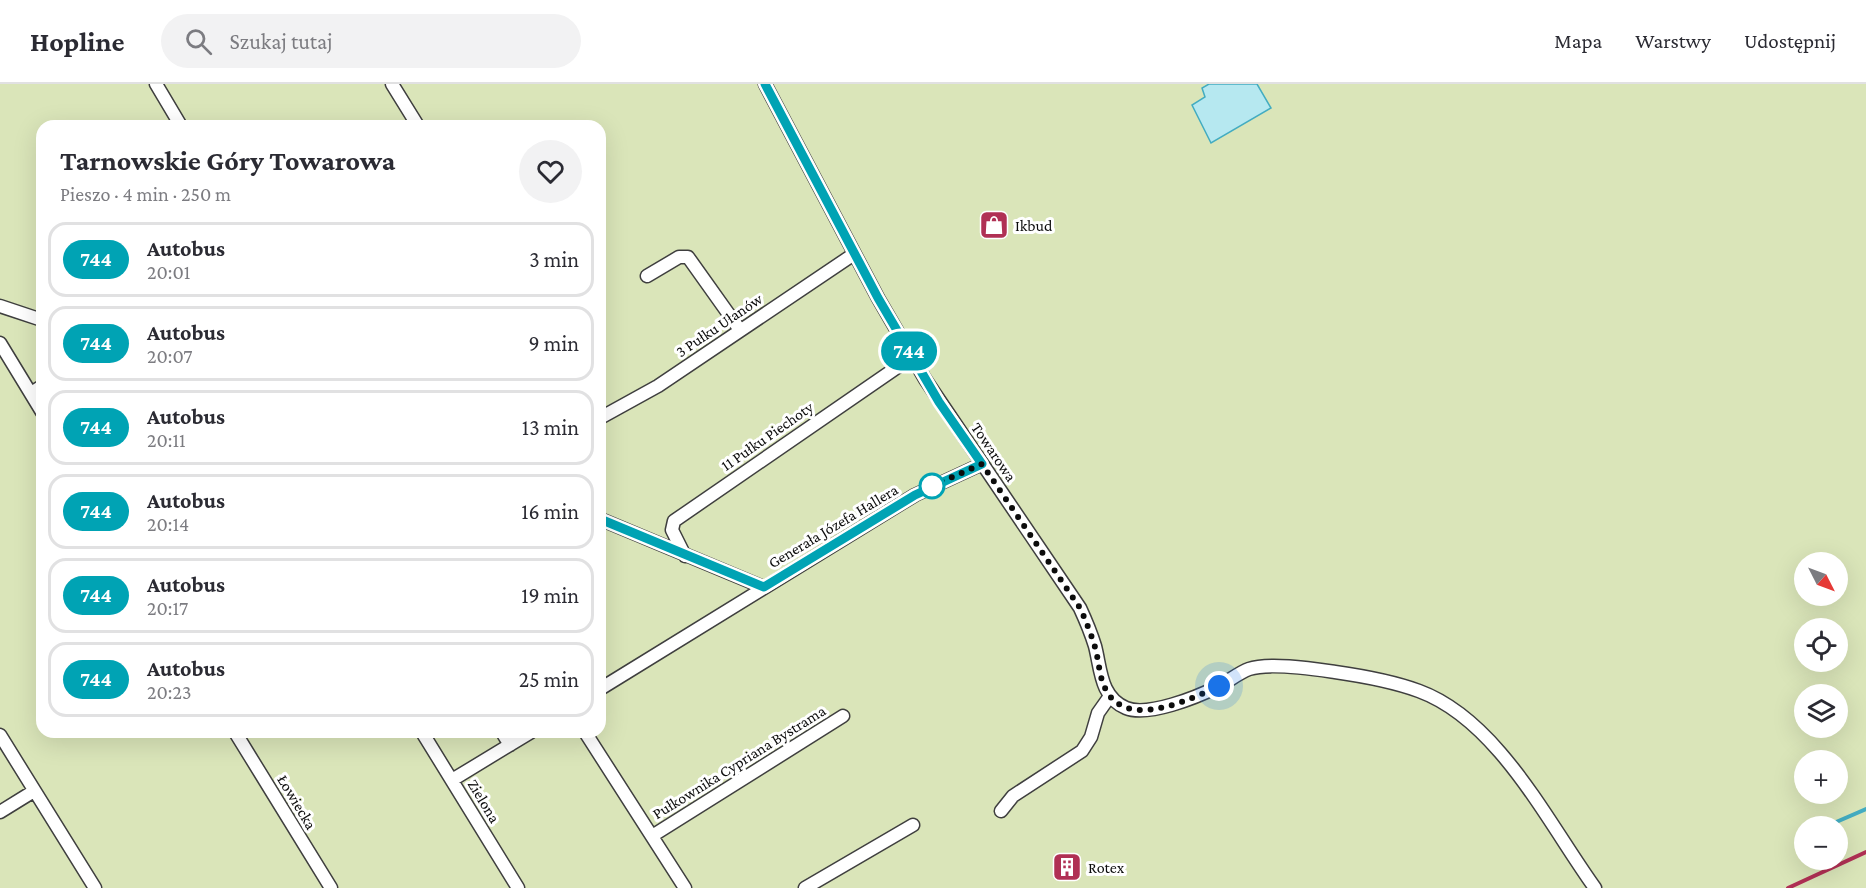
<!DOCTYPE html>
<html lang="pl">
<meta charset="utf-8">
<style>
body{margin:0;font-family:"Crimson Pro",serif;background:#f2f2f3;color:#2b2b33;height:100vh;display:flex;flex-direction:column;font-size:22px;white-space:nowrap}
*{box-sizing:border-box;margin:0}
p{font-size:20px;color:#7c7c81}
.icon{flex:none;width:33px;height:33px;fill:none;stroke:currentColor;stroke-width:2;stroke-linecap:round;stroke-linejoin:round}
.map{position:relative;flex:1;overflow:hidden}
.drawer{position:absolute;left:36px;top:36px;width:570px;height:618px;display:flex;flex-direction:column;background:#fff;border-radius:18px;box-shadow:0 6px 24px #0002}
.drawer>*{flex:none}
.badge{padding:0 12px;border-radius:20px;font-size:21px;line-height:39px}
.needle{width:39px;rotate:132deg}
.fabs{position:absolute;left:1794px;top:468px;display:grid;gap:12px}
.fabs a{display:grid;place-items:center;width:54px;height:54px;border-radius:50%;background:#fff;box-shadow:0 6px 24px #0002;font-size:30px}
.you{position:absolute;width:30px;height:30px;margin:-15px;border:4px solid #fff;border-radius:50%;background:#1a73e8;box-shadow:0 0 0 9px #1a73e833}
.map>.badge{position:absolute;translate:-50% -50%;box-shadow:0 0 0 3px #fff}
.round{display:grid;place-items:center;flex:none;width:63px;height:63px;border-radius:32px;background:#f2f2f3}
.summary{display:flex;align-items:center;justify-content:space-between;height:102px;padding:0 24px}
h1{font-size:28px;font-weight:700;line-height:45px}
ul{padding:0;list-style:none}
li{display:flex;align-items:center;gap:18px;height:75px;margin:0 12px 9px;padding:0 12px;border:3px solid #e1e1e2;border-radius:18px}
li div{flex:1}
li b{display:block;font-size:22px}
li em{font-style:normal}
li .badge{min-width:66px;font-weight:700;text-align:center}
header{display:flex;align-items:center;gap:36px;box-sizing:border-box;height:84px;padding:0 30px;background:#fff;border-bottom:2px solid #e1e1e2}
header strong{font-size:28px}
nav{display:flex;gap:33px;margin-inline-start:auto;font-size:21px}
.search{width:420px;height:54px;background:#f2f2f3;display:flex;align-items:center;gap:15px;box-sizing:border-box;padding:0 21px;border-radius:33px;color:#7c7c81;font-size:22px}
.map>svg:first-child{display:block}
</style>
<header>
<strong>Hopline</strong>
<div class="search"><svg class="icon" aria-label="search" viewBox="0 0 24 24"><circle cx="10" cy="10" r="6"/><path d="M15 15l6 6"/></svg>Szukaj tutaj</div>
<nav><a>Mapa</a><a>Warstwy</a><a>Udostępnij</a></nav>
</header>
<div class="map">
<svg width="1866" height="804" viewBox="0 0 1866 804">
<rect width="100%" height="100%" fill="#fdf6ed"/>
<path fill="#dae5b9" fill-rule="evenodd" d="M 0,0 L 1866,0 L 1866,804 L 0,804 ZM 42,42 L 600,42 L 600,648 L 42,648 ZM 1804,478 L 1838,478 L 1838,512 L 1804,512 ZM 1804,544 L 1838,544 L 1838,578 L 1804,578 ZM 1804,610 L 1838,610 L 1838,644 L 1804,644 ZM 1804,676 L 1838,676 L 1838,710 L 1804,710 ZM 1804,742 L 1838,742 L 1838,776 L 1804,776 Z"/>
<path fill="#b6e8f0" stroke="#43acc1" stroke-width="1.5" d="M 1209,0 L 1257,0 L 1271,24 L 1211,59 L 1192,21 L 1205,13 L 1202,4 Z"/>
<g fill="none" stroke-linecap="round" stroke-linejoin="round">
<path stroke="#43acc1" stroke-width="4" d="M 1827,742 L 1866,725"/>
<g stroke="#3f3f3f" stroke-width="15">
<path id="minor" d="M 156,0 L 181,42
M 392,0 L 418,42
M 765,0 L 878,214 L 925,295 L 1080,524 C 1086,537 1091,549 1095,562 C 1101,585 1100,613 1126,624 C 1148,633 1197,613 1217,603 C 1228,598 1238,589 1249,585 C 1269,578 1314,585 1335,588 C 1363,592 1392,597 1419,607 C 1498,636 1548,739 1595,804
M 647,192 L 679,173 L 688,173 L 740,246
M 0,222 L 42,236
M 0,259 L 42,328
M 31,309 L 42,302
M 600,334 L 658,302 L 854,170
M 600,435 L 763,503
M 685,472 L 672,446 L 674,437 L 912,273
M 600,605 L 915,411 L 982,380
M 235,648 L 331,804
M 422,648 L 518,804
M 502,648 L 510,661
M 585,648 L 685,804
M 0,651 L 95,804
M 452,696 L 531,648
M 1001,727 L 1013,712 L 1082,667 L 1091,653 L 1098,629 L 1110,612
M 0,728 L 34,707
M 652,752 L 843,632
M 805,804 L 913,741"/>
</g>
<use href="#minor" stroke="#fff" stroke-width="12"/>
<path stroke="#b03054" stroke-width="4" d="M 1788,804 L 1866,768"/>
</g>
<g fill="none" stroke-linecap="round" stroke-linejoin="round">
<g stroke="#fff" stroke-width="14">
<path id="line" d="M 600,435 L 764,503 L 915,411 L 982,380 L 939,318 L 878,214 L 765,0"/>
</g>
<use href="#line" stroke="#00a3b4" stroke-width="9"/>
<path stroke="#0c0c0c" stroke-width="6" stroke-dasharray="0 10.8" d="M 932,402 L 982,380 L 1080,524 C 1086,537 1091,550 1095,563 C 1099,577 1099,592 1105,604 C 1125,647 1189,616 1219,602"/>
</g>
<defs>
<g id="shop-square" transform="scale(1.5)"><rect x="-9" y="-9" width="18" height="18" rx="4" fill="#b03054" stroke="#fff"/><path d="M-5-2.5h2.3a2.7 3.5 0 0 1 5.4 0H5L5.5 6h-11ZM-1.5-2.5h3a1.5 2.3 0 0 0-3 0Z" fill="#fff"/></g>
<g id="building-square" transform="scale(1.5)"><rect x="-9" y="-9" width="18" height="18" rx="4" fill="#b03054" stroke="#fff"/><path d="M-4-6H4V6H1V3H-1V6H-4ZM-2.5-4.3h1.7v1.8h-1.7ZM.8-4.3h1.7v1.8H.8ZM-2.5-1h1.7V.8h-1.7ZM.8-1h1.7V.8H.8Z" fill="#fff"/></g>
</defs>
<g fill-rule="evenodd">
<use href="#shop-square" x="994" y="141"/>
<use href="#building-square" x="1067" y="783"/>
</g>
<circle fill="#fff" stroke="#00a3b4" stroke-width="3" cx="932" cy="402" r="12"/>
<g text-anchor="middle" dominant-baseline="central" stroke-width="6" stroke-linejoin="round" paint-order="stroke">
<g font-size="16" fill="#0c0c0c" stroke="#fff" text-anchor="start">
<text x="1015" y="141">Ikbud</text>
<text x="1088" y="783">Rotex</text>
</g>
<g font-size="16" fill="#0c0c0c" stroke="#fff">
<text transform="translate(719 241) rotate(-34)">3 Pułku Ułanów</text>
<text transform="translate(767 352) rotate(-35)">11 Pułku Piechoty</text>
<text transform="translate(994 368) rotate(56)">Towarowa</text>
<text transform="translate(833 442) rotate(-31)">Generała Józefa Hallera</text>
<text transform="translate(739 678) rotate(-32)">Pułkownika Cypriana Bystrama</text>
<text transform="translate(484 717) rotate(59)">Zielona</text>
<text transform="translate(297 718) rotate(59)">Łowiecka</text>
</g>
</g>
</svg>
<div class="fabs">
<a><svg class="needle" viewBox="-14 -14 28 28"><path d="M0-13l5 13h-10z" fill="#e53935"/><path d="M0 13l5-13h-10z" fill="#7c7c81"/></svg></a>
<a><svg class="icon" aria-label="locate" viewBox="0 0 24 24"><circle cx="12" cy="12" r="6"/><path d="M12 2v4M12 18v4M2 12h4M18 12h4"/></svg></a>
<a><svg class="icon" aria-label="layers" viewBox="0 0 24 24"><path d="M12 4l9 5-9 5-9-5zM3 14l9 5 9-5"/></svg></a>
<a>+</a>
<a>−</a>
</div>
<div class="you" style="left:1219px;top:602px"></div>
<b class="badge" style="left:909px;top:267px;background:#00a3b4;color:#fff">744</b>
<section class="drawer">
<div class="summary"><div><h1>Tarnowskie Góry Towarowa</h1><p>Pieszo · 4 min · 250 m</p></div><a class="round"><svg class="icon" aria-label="heart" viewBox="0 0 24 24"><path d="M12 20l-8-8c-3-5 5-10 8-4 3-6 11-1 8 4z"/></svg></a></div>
<ul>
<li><span class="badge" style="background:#00a3b4;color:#fff">744</span><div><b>Autobus</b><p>20:01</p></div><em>3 min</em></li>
<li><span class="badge" style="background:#00a3b4;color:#fff">744</span><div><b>Autobus</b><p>20:07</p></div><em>9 min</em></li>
<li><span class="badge" style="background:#00a3b4;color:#fff">744</span><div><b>Autobus</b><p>20:11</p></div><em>13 min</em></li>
<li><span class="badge" style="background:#00a3b4;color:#fff">744</span><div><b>Autobus</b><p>20:14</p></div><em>16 min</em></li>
<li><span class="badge" style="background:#00a3b4;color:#fff">744</span><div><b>Autobus</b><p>20:17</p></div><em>19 min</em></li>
<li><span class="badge" style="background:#00a3b4;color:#fff">744</span><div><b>Autobus</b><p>20:23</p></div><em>25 min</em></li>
</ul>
</section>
</div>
